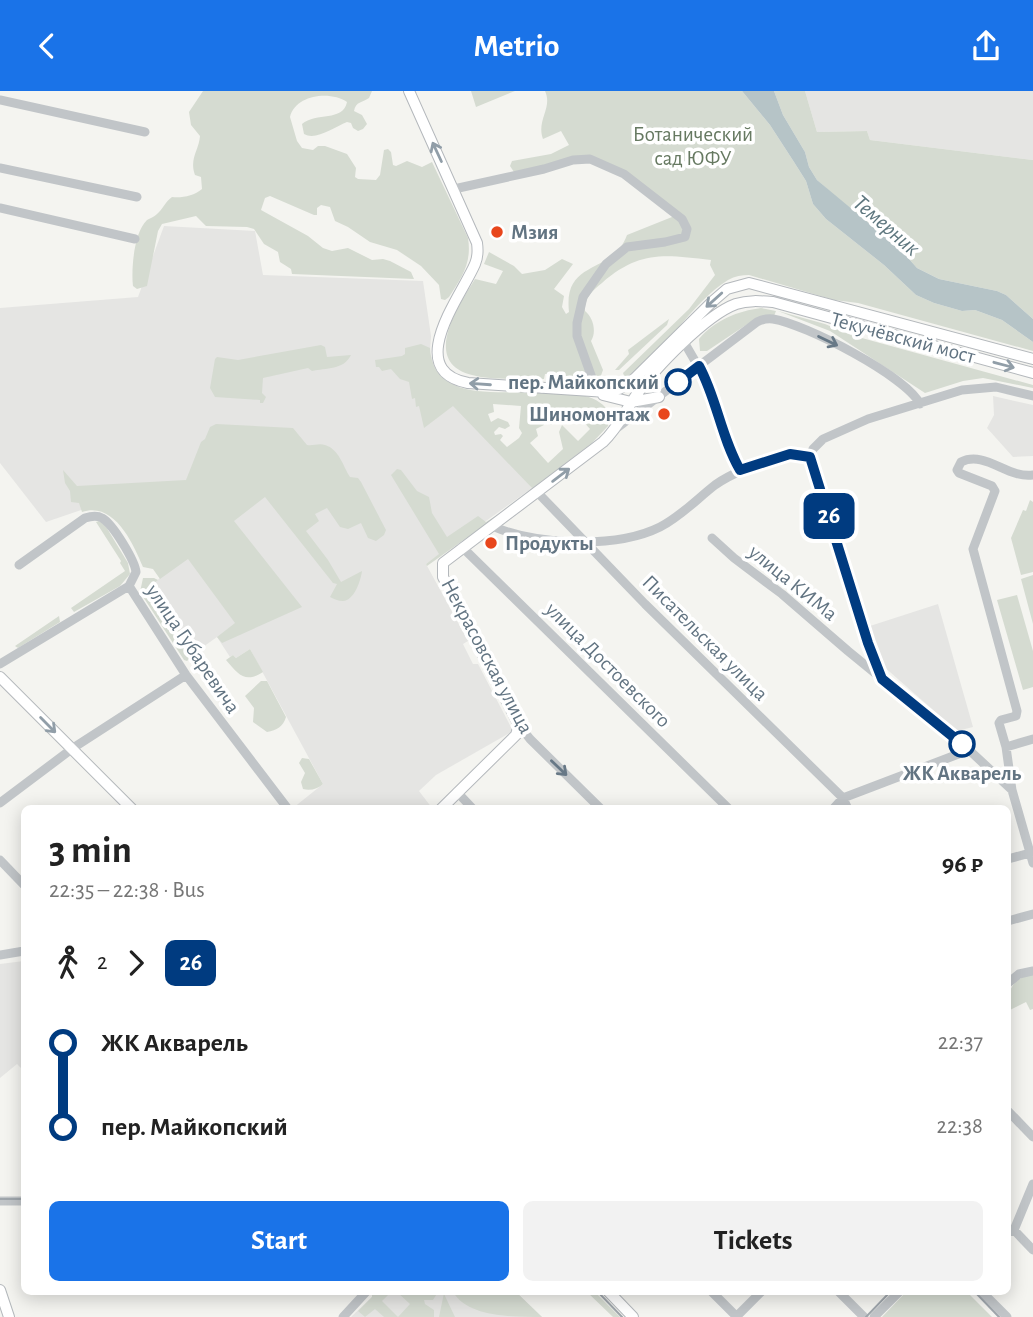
<!DOCTYPE html>
<meta charset="utf-8">
<style>
body{margin:0;font-family:"Alegreya Sans",sans-serif;background:#f2f2f2;color:#222;height:100vh;display:flex;flex-direction:column;font-size:26px;white-space:nowrap}
*{box-sizing:border-box;margin:0}
p{font-size:23px;color:#767676}
.icon{flex:none;width:38px;height:38px;fill:none;stroke:currentColor;stroke-width:2;stroke-linecap:round;stroke-linejoin:round}
.map{position:relative;flex:1;overflow:hidden}
.side{position:absolute;left:21px;top:714px;width:990px;height:490px;display:flex;flex-direction:column;background:#fff;border-radius:10px;box-shadow:0 4px 18px #0003}
.side>*{flex:none}
.badge{padding:0 14px;border-radius:10px;font-size:24px;line-height:46px}
.map>.badge{position:absolute;translate:-50% -50%;box-shadow:0 0 0 4px #fff}
.legs{display:flex;align-items:center;gap:10px;height:77px;padding:0 28px;font-size:23px}
.legs p{margin-inline-start:auto}
.overview{display:flex;align-items:center;justify-content:space-between;height:119px;padding:0 28px}
h1{font-size:38px;font-weight:700;line-height:52px}
.primary-button{display:flex;gap:14px;margin-top:auto;padding:14px 28px}
.primary-button a{flex:1;height:80px;border-radius:10px;background:#1a73e8;color:#fff;font-size:28px;font-weight:700;line-height:80px;text-align:center}
.primary-button a+a{background:#f2f2f2;color:#222}
ul{padding:0 28px;list-style:none}
li{display:flex;align-items:center;gap:24px;height:84px;font-size:26px}
li i{display:grid;place-items:center;width:10px;height:100%;margin:0 9px;background:currentColor}
li i::after{content:'';width:18px;height:18px;margin:-9px;border:5px solid;border-radius:50%;background:#fff}
li p{margin-inline-start:auto}
li:first-child i{background:linear-gradient(#0000 50%,currentColor 0)}
li:last-child i{background:linear-gradient(currentColor 50%,#0000 0)}
header{display:flex;justify-content:space-between;align-items:center;height:91px;padding:0 28px;background:#1a73e8;color:#fff;font-size:32px;font-weight:700}
.map>svg:first-child{display:block}
</style>
<header><svg class="icon" aria-label="back" viewBox="0 0 24 24"><path d="M15 5l-7 7 7 7"/></svg>Metrio<svg class="icon" aria-label="share" viewBox="0 0 24 24"><path d="M12 15V3M7 8l5-5 5 5M5 13v7h14v-7"/></svg></header>
<div class="map">
<svg width="1033" height="1226" viewBox="0 0 1033 1226">
<rect width="100%" height="100%" fill="#f4f4f0"/>
<path fill="#e5e5e3" d="M 805,0 L 1033,0 L 1033,69 L 870,49 L 867,40 L 817,41 Z
M 164,135 L 255,140 L 263,184 L 423,190 L 431,245 L 430,262 L 435,278 L 532,397 L 426,473 L 468,550 L 463,553 L 473,573 L 478,573 L 513,640 L 436,684 L 419,700 L 432,717 L 293,717 L 323,693 L 250,558 L 236,567 L 233,564 L 230,566 L 217,546 L 196,561 L 149,496 L 160,487 L 123,434 L 107,419 L 87,417 L 46,431 L 0,372 L 0,217 L 138,206 Z
M 993,305 L 1033,314 L 1033,365 L 1013,366 L 987,337 L 994,324 Z
M 938,513 L 973,636 L 957,640 L 882,574 L 870,535 Z
M 24,870 L 24,980 L 17,973 L 0,987 L 0,873 Z
M 378,1200 L 516,1201 L 542,1226 L 351,1226 Z"/>
<path fill="#d5dbd1" fill-rule="evenodd" d="M 203,0 L 372,0 L 369,7 C 362,12 356,10 354,20 L 362,24 L 367,33 L 363,38 L 358,40 L 353,37 L 351,32 L 347,31 C 334,36 316,50 304,43 L 302,33 C 316,21 343,31 347,11 C 331,0 296,3 290,26 L 297,50 L 302,57 L 313,59 L 318,55 L 325,55 L 347,63 L 356,77 L 355,86 L 358,88 L 376,89 L 380,84 L 384,59 L 388,58 L 391,61 L 393,74 L 396,75 L 407,70 L 422,76 L 432,71 L 468,147 C 472,172 462,186 449,206 L 445,209 L 441,208 L 439,194 L 421,175 L 397,159 L 370,151 L 348,136 L 335,130 L 330,116 L 321,114 L 317,117 L 317,124 L 314,124 L 270,105 L 265,107 L 261,119 L 308,145 L 323,157 L 332,160 L 348,157 L 372,169 L 383,168 L 390,170 L 411,181 L 414,188 L 292,183 L 291,178 L 280,171 L 278,161 L 264,153 L 254,138 L 247,136 L 206,135 L 196,125 L 162,133 L 158,140 L 147,195 L 137,198 L 133,195 C 131,178 134,141 147,129 C 150,127 154,126 157,123 C 163,118 165,111 172,106 C 182,107 194,105 202,98 L 201,86 L 195,84 C 189,68 199,59 200,45 L 191,34 L 189,21 Z
M 471,0 L 515,0 L 476,16 Z
M 545,0 L 742,0 L 770,34 L 794,71 L 806,90 L 813,113 L 826,128 L 884,174 L 916,204 L 934,212 L 962,220 L 975,219 L 1002,229 L 1033,251 L 1033,260 L 858,212 L 834,209 L 749,184 C 742,184 735,185 728,189 C 692,211 663,264 625,287 L 623,282 L 689,218 L 715,184 L 710,174 L 711,169 C 664,164 640,159 602,192 C 593,199 584,207 585,220 C 593,226 597,241 591,250 L 603,279 L 599,290 L 595,292 L 563,289 L 562,283 L 545,283 L 544,288 C 523,287 493,290 472,284 C 420,271 459,214 475,188 L 496,193 L 503,180 L 484,173 L 489,161 L 514,175 L 522,183 L 545,179 L 562,168 L 573,173 L 554,198 L 564,205 L 562,216 L 566,223 L 569,221 C 563,167 612,185 627,144 L 672,126 L 670,114 L 590,66 L 514,81 L 510,75 L 512,70 L 551,63 L 569,54 L 561,40 L 543,48 C 536,29 553,17 545,0 Z
M 774,0 L 805,0 L 817,41 L 867,40 L 870,49 L 1033,69 L 1033,228 L 1006,204 L 997,200 L 939,188 L 917,177 L 901,159 L 834,104 L 817,89 L 809,76 L 805,61 L 783,24 Z
M 761,217 L 776,220 L 774,225 L 749,232 L 707,260 L 700,260 L 699,248 C 715,229 738,220 761,217 Z
M 778,220 L 825,233 L 851,244 L 1033,294 L 1033,297 L 983,287 L 963,290 L 925,302 L 830,240 Z
M 669,228 L 667,234 L 619,279 L 615,279 L 629,263 L 628,259 Z
M 421,253 L 430,257 C 434,340 583,270 610,323 L 608,335 L 592,352 L 521,406 L 532,397 L 453,315 L 424,337 L 419,315 L 416,316 L 415,307 L 412,308 L 409,291 L 400,288 L 391,278 L 382,280 L 379,276 L 376,276 L 375,269 L 402,265 L 405,263 L 405,257 ZM 493,313 L 521,315 L 519,337 L 522,342 L 519,347 L 507,356 L 500,349 L 503,345 L 501,343 L 495,344 L 494,341 L 499,336 L 505,338 L 510,335 L 508,331 L 498,327 L 491,331 L 488,323 L 494,321 ZM 571,317 L 590,338 L 578,350 L 562,334 L 559,341 L 563,358 L 548,372 L 530,352 L 538,345 L 536,338 L 544,334 L 542,329 L 545,328 L 551,334 Z
M 321,254 L 325,256 L 327,266 L 351,264 C 344,279 326,277 312,280 L 308,277 L 263,287 L 262,302 L 266,306 L 263,312 L 260,312 L 260,309 L 215,306 L 210,297 L 215,268 L 217,266 L 238,269 Z
M 216,333 L 293,337 L 307,354 C 313,355 319,352 325,354 C 339,358 343,375 350,386 L 358,387 L 361,391 L 386,439 L 384,444 L 376,450 L 368,447 L 361,432 L 348,438 L 340,436 L 327,417 L 315,423 L 319,430 L 306,440 L 328,469 L 341,491 L 362,480 C 361,489 354,510 343,510 C 338,510 334,508 330,506 L 337,493 L 333,492 L 265,406 L 234,430 L 302,516 L 222,552 L 217,546 L 235,532 L 188,468 L 160,488 L 153,478 L 143,476 C 133,452 114,410 82,421 L 79,412 L 71,411 L 70,400 L 65,392 L 63,379 L 77,395 L 186,389 L 201,351 L 205,348 L 210,336 Z
M 397,378 L 401,379 L 417,400 L 429,406 L 432,422 L 447,446 L 478,425 L 486,431 L 510,416 L 427,475 L 426,473 L 439,463 L 391,384 Z
M 1030,409 L 1033,411 L 1033,481 L 1021,484 L 1011,447 L 1023,419 L 1026,420 Z
M 99,430 L 105,434 L 128,472 L 130,483 L 120,495 L 74,521 L 71,517 L 125,480 L 120,472 L 121,470 L 96,431 Z
M 1033,484 L 1033,533 L 1021,488 Z
M 143,487 L 154,487 L 158,489 L 149,496 L 196,561 L 187,570 L 184,569 L 140,501 Z
M 1017,504 L 1033,560 L 1033,596 L 1023,599 L 997,509 Z
M 59,525 L 60,531 L 18,557 L 15,555 Z
M 250,558 L 263,581 C 245,593 238,583 226,569 L 233,564 L 236,567 Z
M 261,590 L 267,590 L 286,626 C 283,636 277,639 267,641 L 253,631 L 254,617 L 245,605 Z
M 302,667 L 309,668 L 323,693 C 318,698 310,700 303,698 L 301,691 L 305,682 L 299,672 Z
M 1033,882 L 1033,918 L 1030,919 L 1026,911 L 1008,920 C 1008,898 1011,889 1033,882 Z
M 907,1200 L 967,1201 L 992,1226 L 882,1226 Z
M 372,1201 L 391,1201 L 382,1210 L 398,1226 L 410,1213 L 397,1201 L 438,1201 L 433,1209 L 424,1209 L 425,1213 L 434,1219 L 434,1226 L 384,1226 L 375,1218 L 365,1226 L 358,1220 L 372,1206 Z
M 453,1201 L 516,1201 L 542,1226 C 511,1226 468,1226 453,1201 Z
M 587,1201 L 595,1201 L 620,1226 L 613,1226 Z
M 444,1202 L 445,1205 L 455,1226 L 439,1226 Z"/>
<path fill="#b6c4c7" d="M 742,0 L 774,0 L 783,24 L 805,61 L 809,76 L 817,89 L 901,159 L 917,177 L 939,188 L 997,200 L 1006,204 L 1033,228 L 1033,251 L 1002,229 L 975,219 L 962,220 L 934,212 L 916,204 L 884,174 L 826,128 L 813,113 L 806,90 L 794,71 L 770,34 Z"/>
<g fill="none" stroke-linecap="round" stroke-linejoin="round">
<g stroke="#b4b8bc" stroke-width="12">
<path id="major" d="M 409,0 L 477,152 C 478,159 478,166 475,173 C 462,204 402,279 468,292 L 607,301 L 619,298 L 634,288 L 713,210 L 727,198 L 749,192 L 1033,268
M 603,304 L 631,311 L 659,306
M 0,586 L 132,718
M 441,718 L 516,644 L 519,634 L 443,486 L 443,472 L 603,351 C 618,337 625,320 637,303 C 655,277 706,224 736,213 C 748,209 760,210 773,211 L 1033,282
M 0,1199 L 9,1226
M 608,1200 L 633,1226"/>
</g>
<path stroke="#c1c5c8" stroke-width="9" d="M 0,9 L 145,41
M 0,77 L 137,106
M 454,98 L 544,78 L 573,69 L 590,68 L 624,83 L 682,128 L 687,138 L 685,146 L 665,151 L 627,156 L 606,173 L 583,206 L 577,232 L 577,245 L 597,301
M 0,117 L 135,148
M 684,251 L 709,294 L 727,353 L 740,379
M 617,337 L 757,231 C 763,228 767,227 773,228 C 805,233 906,285 920,313
M 810,365 L 813,358 L 823,348 L 868,328 L 962,299 L 996,296 L 1033,305
M 810,365 L 868,552 L 881,586
M 1033,384 C 1008,388 985,359 961,371 L 957,379 L 959,382 L 992,395 L 995,400 L 973,458 L 1017,620 L 1016,625 L 1001,629 L 999,632 L 1006,656 L 1012,699 L 1033,772
M 538,402 L 645,513 L 843,707 L 848,718
M 492,435 C 535,454 616,458 660,436 C 680,426 697,408 715,394 C 732,382 750,376 769,370 C 784,365 795,361 810,365
M 712,447 L 734,467 L 782,503 L 848,560 L 969,659 L 1012,699
M 462,456 L 729,718
M 129,495 L 186,584 L 288,718
M 0,573 L 129,495 L 136,481 C 135,470 113,433 102,427 C 97,424 91,425 85,427 L 19,474
M 519,634 L 530,648 L 601,718
M 1006,656 L 1033,648
M 457,701 L 473,718
M 0,712 L 73,657 L 186,584
M 833,718 L 843,707 L 969,659
M 1008,768 L 1030,762
M 0,769 L 24,794
M 1008,830 L 1033,823
M 0,864 L 24,860
M 1008,892 L 1019,883 L 1033,880
M 1008,1020 L 1033,1046
M 0,1110 L 24,1110
M 1014,1139 L 1033,1159
M 1008,1141 L 1014,1139 L 1033,1093
M 711,1200 L 737,1226
M 838,1200 L 864,1226
M 981,1200 L 1007,1226
M 343,1226 L 367,1200
M 736,1226 L 762,1200
M 874,1226 L 900,1200"/>
<use href="#major" stroke="#fff" stroke-width="10"/>
<path stroke="#9fa6ac" stroke-width="2" d="M 0,1108 L 24,1108
M 597,1200 L 622,1226
M 974,1200 L 999,1226
M 866,1226 L 891,1200"/>
</g>
<defs><path id="oneway-shaft" d="M-6 0H5M1.5-3L5.5 0L1.5 3" fill="none" stroke-width="1.6" stroke-linecap="round" stroke-linejoin="round" transform="scale(1.75)"/></defs>
<g stroke="#919ea8">
<use href="#oneway-shaft" transform="translate(437 61) rotate(-115)"/>
<use href="#oneway-shaft" transform="translate(714 209) rotate(138)"/>
<use href="#oneway-shaft" transform="translate(1004 274) rotate(15)"/>
<use href="#oneway-shaft" transform="translate(480 293) rotate(-176)"/>
<use href="#oneway-shaft" transform="translate(561 384) rotate(-37)"/>
<use href="#oneway-shaft" transform="translate(48 634) rotate(45)"/>
</g>
<g stroke="#677886">
<use href="#oneway-shaft" transform="translate(828 250) rotate(26)"/>
<use href="#oneway-shaft" transform="translate(559 677) rotate(44)"/>
</g>
<g fill="none" stroke-linecap="round" stroke-linejoin="round">
<g stroke="#fff" stroke-width="16">
<path id="line-1" d="M 678,291 L 699,275 C 717,308 721,346 740,379 L 790,363 L 810,366 L 868,552 L 882,588 L 962,653"/>
</g>
<use href="#line-1" stroke="#003b80" stroke-width="10"/>
</g>
<g fill="#e8461c" stroke="#fff" stroke-width="2.5">
<circle cx="497" cy="141" r="7"/>
<circle cx="664" cy="323" r="7"/>
<circle cx="491" cy="452" r="7"/>
</g>
<g fill="#fff" stroke="#003b80" stroke-width="3.5">
<circle cx="678" cy="291" r="12"/>
<circle cx="962" cy="653" r="12"/>
</g>
<g text-anchor="middle" dominant-baseline="central" stroke-width="7" stroke-linejoin="round" paint-order="stroke">
<g font-size="21" fill="#667961" stroke="#fff">
<text x="693" y="43">Ботанический<tspan x="693" dy="24">сад ЮФУ</tspan></text>
</g>
<g font-size="21" font-weight="bold" fill="#627482" stroke="#fff" text-anchor="start">
<text x="511" y="141">Мзия</text>
<text x="650" y="323" text-anchor="end">Шиномонтаж</text>
<text x="505" y="452">Продукты</text>
</g>
<g font-size="21" fill="#627482" stroke="#fff">
<text transform="translate(903 247) rotate(15)">Текучёвский мост</text>
<text transform="translate(793 492) rotate(39)">улица КИМа</text>
<text transform="translate(705 547) rotate(45)">Писательская улица</text>
<text transform="translate(193 558) rotate(56)">улица Губаревича</text>
<text transform="translate(487 565) rotate(62)">Некрасовская улица</text>
<text transform="translate(608 574) rotate(45)">улица Достоевского</text>
</g>
<g font-size="21" font-weight="bold" fill="#627482" stroke="#fff" text-anchor="end">
<text x="659" y="291">пер. Майкопский</text>
<text x="962" y="682" text-anchor="middle">ЖК Акварель</text>
</g>
<g font-size="23" font-style="italic" fill="#5e777f" stroke="#fff">
<text transform="translate(886 135) rotate(41)">Темерник</text>
</g>
</g>
</svg>
<b class="badge" style="left:829px;top:425px;background:#003b80;color:#fff">26</b>
<section class="side">
<div class="overview"><div><h1>3 min</h1><p>22:35 – 22:38 · Bus</p></div><b>96 ₽</b></div>
<div class="legs"><svg class="icon" aria-label="walk" viewBox="0 0 24 24"><circle cx="13" cy="4" r="2"/><path d="M13 8l-2 6 4 7M11 14l-3 7M7 12l3-4h3l4 4"/></svg>2<svg class="icon" aria-label="forward" viewBox="0 0 24 24"><path d="M9 5l7 7-7 7"/></svg><b class="badge" style="background:#003b80;color:#fff">26</b></div>
<ul>
<li><i style="color:#003b80"></i><b>ЖК Акварель</b><p>22:37</p></li>
<li><i style="color:#003b80"></i><b>пер. Майкопский</b><p>22:38</p></li>
</ul>
<div class="primary-button"><a>Start</a><a>Tickets</a></div>
</section>
</div>
